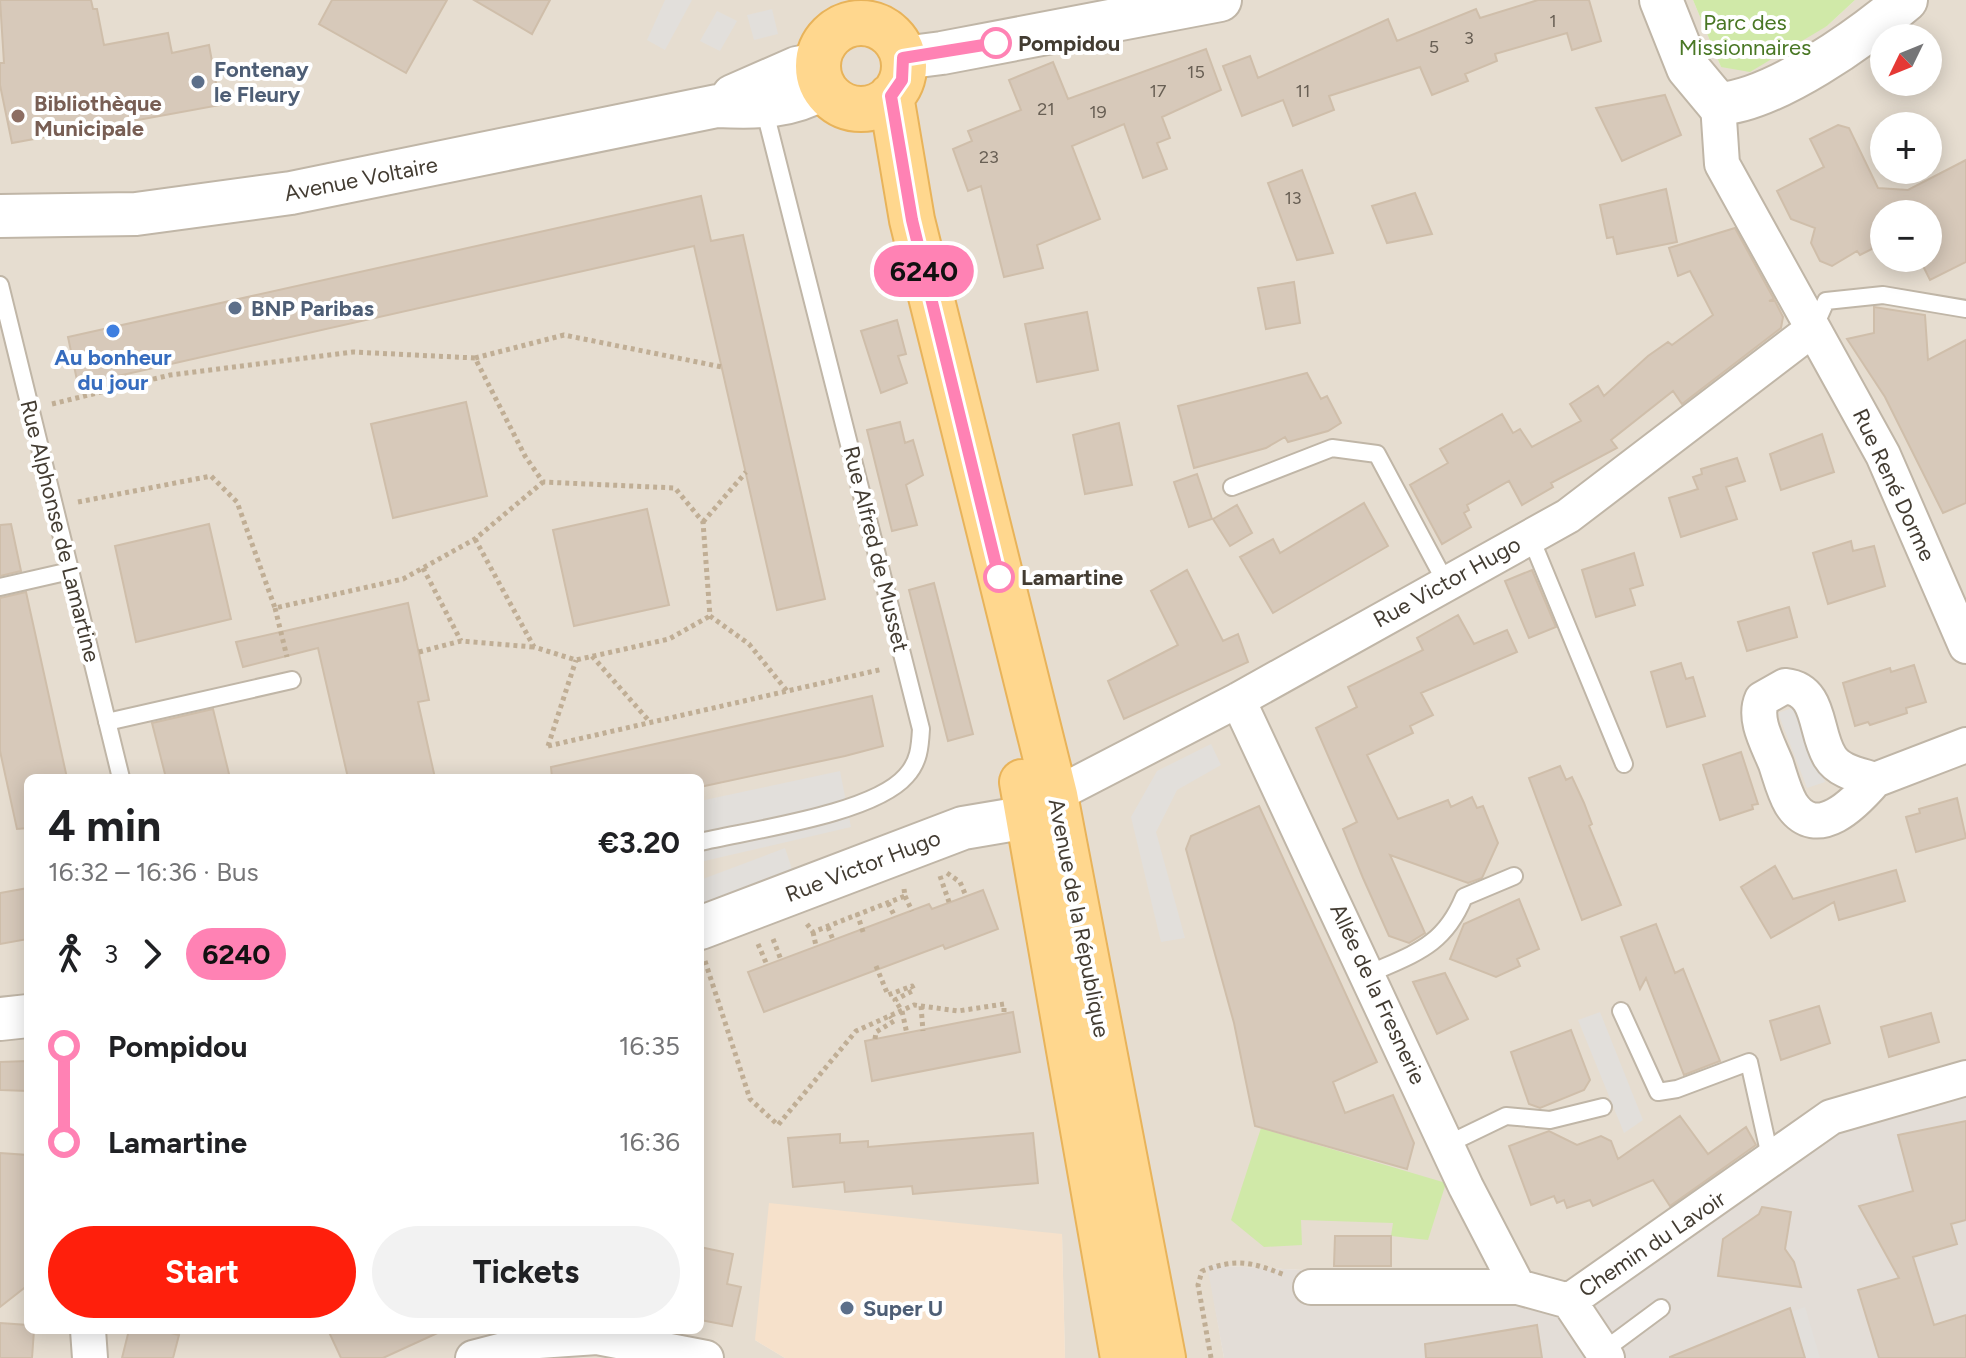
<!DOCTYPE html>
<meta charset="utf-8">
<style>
body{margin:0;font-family:Figtree,sans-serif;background:#f2f2f2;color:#202124;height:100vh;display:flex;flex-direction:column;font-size:30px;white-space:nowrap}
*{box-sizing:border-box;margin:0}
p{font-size:26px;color:#757577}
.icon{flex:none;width:44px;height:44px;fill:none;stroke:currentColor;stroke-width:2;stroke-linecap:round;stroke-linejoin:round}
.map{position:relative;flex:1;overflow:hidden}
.sheet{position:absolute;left:24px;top:774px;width:680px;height:560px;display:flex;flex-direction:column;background:#fff;border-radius:12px;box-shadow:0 4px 20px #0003}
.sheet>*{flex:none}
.badge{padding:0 16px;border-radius:26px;font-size:28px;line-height:52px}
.needle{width:52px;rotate:227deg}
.controls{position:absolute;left:1870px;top:24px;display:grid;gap:16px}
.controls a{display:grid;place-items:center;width:72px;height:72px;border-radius:50%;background:#fff;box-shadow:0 4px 20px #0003;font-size:40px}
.map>.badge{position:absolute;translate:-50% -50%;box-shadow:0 0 0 4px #fff}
.legs{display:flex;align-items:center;gap:12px;height:88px;padding:0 24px;font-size:26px}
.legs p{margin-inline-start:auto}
.head{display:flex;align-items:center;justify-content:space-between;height:136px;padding:0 24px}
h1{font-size:44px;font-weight:700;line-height:60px}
.action{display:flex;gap:16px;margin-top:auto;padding:16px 24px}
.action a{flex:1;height:92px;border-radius:48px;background:#ff1f0c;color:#fff;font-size:32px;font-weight:700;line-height:92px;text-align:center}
.action a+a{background:#f2f2f2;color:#202124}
ul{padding:0 24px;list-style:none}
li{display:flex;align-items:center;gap:28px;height:96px;font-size:30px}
li i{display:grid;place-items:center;width:12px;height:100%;margin:0 10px;background:currentColor}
li i::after{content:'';width:20px;height:20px;margin:-10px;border:6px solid;border-radius:50%;background:#fff}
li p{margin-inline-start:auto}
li:first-child i{background:linear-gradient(#0000 50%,currentColor 0)}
li:last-child i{background:linear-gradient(currentColor 50%,#0000 0)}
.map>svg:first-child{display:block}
</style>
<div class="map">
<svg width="1966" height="1358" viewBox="0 0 1966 1358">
<rect width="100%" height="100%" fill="#f2ece2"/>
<path fill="#e6ddd0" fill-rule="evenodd" d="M 0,0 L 1693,0 L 1721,67 L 1827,26 L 1855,0 L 1966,0 L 1966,1087 L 1621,1282 L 1492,1280 L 1208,1265 L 1224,1358 L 1065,1358 L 1062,1235 L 755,1340 L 785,1358 L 0,1358 ZM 1884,38 L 1928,38 L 1928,82 L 1884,82 ZM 1884,126 L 1928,126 L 1928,170 L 1884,170 ZM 1884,214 L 1928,214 L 1928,258 L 1884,258 ZM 28,778 L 700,778 L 700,1330 L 28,1330 Z"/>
<path fill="#f6e1cb" d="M 769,1203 L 1062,1234 L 1065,1358 L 785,1358 L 755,1340 Z"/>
<path fill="#e3ddd7" d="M 1966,1087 L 1966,1358 L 1224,1358 L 1207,1265 L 1492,1280 L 1620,1282 L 1817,1140 Z"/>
<path fill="#d0e9a8" d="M 1693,0 L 1855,0 L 1827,26 L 1750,72 L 1721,67 Z
M 1261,1128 L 1446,1183 L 1428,1240 L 1391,1236 L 1393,1223 L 1301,1220 L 1302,1245 L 1264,1247 L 1231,1220 Z"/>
<path fill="#e2dfdb" d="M 665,0 L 692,0 L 665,50 L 647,40 Z
M 772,9 L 778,34 L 754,40 L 747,15 Z
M 717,11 L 737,21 L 720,51 L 700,41 Z
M 1797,706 L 1825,782 L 1807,788 L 1778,713 Z
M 1211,744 L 1221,765 L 1177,790 L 1156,832 L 1185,938 L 1161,942 L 1131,817 L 1157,771 Z
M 840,771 L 851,827 L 700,862 L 700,801 Z
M 785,848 L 794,875 L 700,910 L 700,880 Z
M 1600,1012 L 1643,1120 L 1624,1133 L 1578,1020 Z
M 1805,1307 L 1820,1358 L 1805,1358 L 1791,1312 Z"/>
<path fill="#d7c9ba" stroke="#cfbeaa" stroke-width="2" d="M 0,0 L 91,0 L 93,9 L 97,9 L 104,45 L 168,33 L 172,53 L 209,45 L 220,105 L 12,143 L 0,85 L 0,63 L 4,63 Z
M 332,0 L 447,0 L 406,73 L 319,24 Z
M 474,0 L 550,0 L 532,34 Z
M 1538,0 L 1589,0 L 1601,41 L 1572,50 L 1567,33 L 1495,54 L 1497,61 L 1465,74 L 1468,81 L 1432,95 L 1420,67 L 1329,96 L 1334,110 L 1293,126 L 1283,100 L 1242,116 L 1223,66 L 1250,56 L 1258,78 L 1388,19 L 1397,41 L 1476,9 L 1480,18 Z
M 1206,49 L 1221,90 L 1162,117 L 1170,138 L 1157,143 L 1167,169 L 1143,178 L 1124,124 L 1072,146 L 1100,219 L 1037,245 L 1043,268 L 1004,277 L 981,186 L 968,191 L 953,149 L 972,141 L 968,131 L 1021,110 L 1009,80 L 1053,62 L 1068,99 Z
M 1665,95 L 1681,135 L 1622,161 L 1596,108 Z
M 1838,125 L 1849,128 L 1878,188 L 1908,190 L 1966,160 L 1966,262 L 1930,280 L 1919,258 L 1928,258 L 1928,214 L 1884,214 L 1884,243 L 1860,255 L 1857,251 L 1832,266 L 1820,261 L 1811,243 L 1815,228 L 1791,219 L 1777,191 L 1824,167 L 1810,139 Z
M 1302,170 L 1333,253 L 1297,260 L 1268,183 Z
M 1666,189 L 1677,242 L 1617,254 L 1613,237 L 1607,238 L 1600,205 Z
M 1415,193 L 1432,234 L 1387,243 L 1372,206 Z
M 701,196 L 711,241 L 743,235 L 825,599 L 777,610 L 694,246 L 78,385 L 68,337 Z
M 1735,228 L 1774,299 L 1769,301 L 1775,301 L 1783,317 L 1781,328 L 1682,404 L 1673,391 L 1611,440 L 1617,448 L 1551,483 L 1553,487 L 1522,505 L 1509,481 L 1467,505 L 1469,510 L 1464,513 L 1471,527 L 1442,544 L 1410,485 L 1448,463 L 1440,449 L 1502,414 L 1513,433 L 1520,429 L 1532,447 L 1581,421 L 1570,404 L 1598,386 L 1604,396 L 1648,356 L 1668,342 L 1672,345 L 1713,315 L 1690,271 L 1678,276 L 1669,248 Z
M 1294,282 L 1300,323 L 1266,329 L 1258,288 Z
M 1874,307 L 1925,315 L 1928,360 L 1966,340 L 1966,503 L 1943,513 L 1885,397 L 1847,339 L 1874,333 Z
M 1087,312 L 1098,370 L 1037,382 L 1025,324 Z
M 897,320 L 906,354 L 898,356 L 907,383 L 881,393 L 861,331 Z
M 1307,373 L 1321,399 L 1327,396 L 1341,423 L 1328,431 L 1288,442 L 1285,437 L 1266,448 L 1194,468 L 1178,406 Z
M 466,402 L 487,496 L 393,518 L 371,424 Z
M 900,422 L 905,443 L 913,440 L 923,475 L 906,485 L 917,525 L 892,531 L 867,430 Z
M 1119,423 L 1132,485 L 1085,494 L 1073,435 Z
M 1822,434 L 1834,472 L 1781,490 L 1770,454 Z
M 1737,458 L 1745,481 L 1726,487 L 1737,519 L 1681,537 L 1669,498 L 1698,489 L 1693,477 L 1702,474 L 1701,469 Z
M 1197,474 L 1212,519 L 1189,527 L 1174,482 Z
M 1364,503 L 1388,546 L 1273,613 L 1240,557 L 1273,539 L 1280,553 Z
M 1237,505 L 1252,533 L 1230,546 L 1213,519 Z
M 647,509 L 669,605 L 574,626 L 553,530 Z
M 11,524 L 21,571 L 0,576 L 0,525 Z
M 209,524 L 231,619 L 136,642 L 115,546 Z
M 1851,541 L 1853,551 L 1874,546 L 1885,586 L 1828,604 L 1813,553 Z
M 1634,553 L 1643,585 L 1630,589 L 1635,605 L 1596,617 L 1582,570 Z
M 1187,570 L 1223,641 L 1238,634 L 1248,662 L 1124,719 L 1108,681 L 1178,645 L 1151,591 Z
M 1532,570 L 1556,627 L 1529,638 L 1505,581 Z
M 934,583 L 973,734 L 948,741 L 909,590 Z
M 26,592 L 67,778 L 28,778 L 28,828 L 17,829 L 0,751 L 0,598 Z
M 408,603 L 429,700 L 418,702 L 435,778 L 348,778 L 318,648 L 243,667 L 236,642 Z
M 1789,607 L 1797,637 L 1747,651 L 1738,622 Z
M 1458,615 L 1474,644 L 1507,630 L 1517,652 L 1421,693 L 1433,715 L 1410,726 L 1413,733 L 1367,755 L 1398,819 L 1448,800 L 1451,807 L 1472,797 L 1477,808 L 1483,806 L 1498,843 L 1482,878 L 1468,883 L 1390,855 L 1425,933 L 1409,943 L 1389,936 L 1363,878 L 1343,829 L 1357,822 L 1316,728 L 1357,707 L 1348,687 L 1423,650 L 1417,638 Z
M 1681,663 L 1686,679 L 1693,677 L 1705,716 L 1667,727 L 1651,672 Z
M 1914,665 L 1926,702 L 1906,708 L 1907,713 L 1870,725 L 1868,722 L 1855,726 L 1843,683 L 1890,668 L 1891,672 Z
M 872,696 L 883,746 L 845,756 L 700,787 L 700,778 L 552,778 L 551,767 Z
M 213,709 L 230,778 L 166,778 L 152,723 Z
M 1741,752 L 1758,804 L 1752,805 L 1753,809 L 1720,820 L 1703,765 Z
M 1560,766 L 1566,780 L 1572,777 L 1584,803 L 1592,824 L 1589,826 L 1621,905 L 1582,920 L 1529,778 Z
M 1957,798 L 1966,838 L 1916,852 L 1906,817 L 1920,813 L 1919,809 Z
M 1259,806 L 1377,1062 L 1333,1082 L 1345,1113 L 1393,1095 L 1414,1143 L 1407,1169 L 1255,1126 L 1234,1023 L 1186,849 L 1191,836 Z
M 1775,866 L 1793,899 L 1896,870 L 1905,901 L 1839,920 L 1834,902 L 1771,938 L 1741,887 Z
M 28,888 L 28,939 L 0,944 L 0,893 Z
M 983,890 L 998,929 L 945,949 L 943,945 L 764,1012 L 748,972 L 929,904 L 932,909 Z
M 1519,899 L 1539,949 L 1517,959 L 1520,966 L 1496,977 L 1450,959 L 1464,924 Z
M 1656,924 L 1675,973 L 1683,969 L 1720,1061 L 1684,1075 L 1646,978 L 1640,989 L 1621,937 Z
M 1445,973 L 1468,1019 L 1437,1034 L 1413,982 Z
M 1819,1006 L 1830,1043 L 1781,1060 L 1770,1021 Z
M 1013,1012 L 1020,1052 L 872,1081 L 865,1041 Z
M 1931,1013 L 1939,1042 L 1889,1057 L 1881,1027 Z
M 1571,1030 L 1590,1080 L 1584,1090 L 1540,1108 L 1529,1104 L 1511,1052 Z
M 28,1061 L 28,1091 L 0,1090 L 0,1062 Z
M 1680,1116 L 1708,1154 L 1746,1127 L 1756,1145 L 1670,1206 L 1653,1180 L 1593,1206 L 1590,1200 L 1567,1208 L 1564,1200 L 1557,1203 L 1554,1196 L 1531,1205 L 1509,1146 L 1549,1131 L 1577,1145 L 1601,1136 L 1611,1141 L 1618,1159 Z
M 1966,1121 L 1966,1220 L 1951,1224 L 1957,1244 L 1913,1257 L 1934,1325 L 1966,1315 L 1966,1358 L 1879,1358 L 1858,1290 L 1899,1278 L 1859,1206 L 1913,1191 L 1898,1135 Z
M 1033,1133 L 1038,1183 L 913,1194 L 912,1186 L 845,1192 L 844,1182 L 793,1187 L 788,1138 L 840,1134 L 840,1143 L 868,1141 L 868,1147 Z
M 0,1153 L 28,1155 L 28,1285 L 0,1307 Z
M 1762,1207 L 1791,1212 L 1785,1249 L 1794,1262 L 1801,1287 L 1718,1276 L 1723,1239 L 1759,1214 Z
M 1335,1236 L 1391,1236 L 1391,1266 L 1334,1266 Z
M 700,1247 L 733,1254 L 727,1284 L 741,1287 L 732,1326 L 700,1320 Z
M 1790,1308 L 1805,1358 L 1670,1358 L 1670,1357 Z
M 0,1323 L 28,1325 L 28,1330 L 34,1330 L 32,1358 L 0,1358 Z
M 1537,1325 L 1542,1358 L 1426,1358 L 1425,1344 Z
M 129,1330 L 159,1330 L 179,1335 L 173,1358 L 122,1358 Z
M 328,1330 L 444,1330 L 383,1358 L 341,1358 Z"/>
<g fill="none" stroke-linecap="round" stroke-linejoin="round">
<g stroke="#c0b6a7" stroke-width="20">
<path id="service" d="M 0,285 L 121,778
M 1814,328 L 1826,301 L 1883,295 L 1966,309
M 1232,487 L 1332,448 L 1377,454 L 1445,581
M 1530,536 L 1624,764
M 0,587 L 70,571
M 107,722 L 292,680
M 700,842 C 751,830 873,814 906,776 C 919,762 920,747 921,729 L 764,108
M 1369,974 C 1415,953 1444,946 1464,897 L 1514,876
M 1621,1011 L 1658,1092 L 1677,1089 L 1749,1062 L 1771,1161
M 1448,1144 L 1506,1116 L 1550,1120 L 1603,1107
M 1603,1351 L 1661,1308"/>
</g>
<g stroke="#c0b6a7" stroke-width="38">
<path id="minor" d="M 1718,104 L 1722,164 L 1883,455 L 1966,646
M 1785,686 C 1822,690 1814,732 1830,757 C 1839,772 1860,775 1875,780 C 1856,802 1817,844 1791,804 C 1784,792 1780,776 1776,764 C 1768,744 1753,719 1762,699 Z
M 1238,700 L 1466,1187 L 1518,1287
M 1875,780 L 1966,745
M 1055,795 L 1238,700 L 1568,516 L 1813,329
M 1311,1287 L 1518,1287 L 1569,1301 L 1831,1117 L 1966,1078
M 1569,1301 L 1607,1358
M 88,1330 L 90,1358
M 473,1358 L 538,1341 L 597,1337 L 706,1358"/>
</g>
<g stroke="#c0b6a7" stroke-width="46">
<path id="tertiary" d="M 1661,0 L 1688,68 L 1718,104 C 1774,101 1863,37 1906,0
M 903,58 L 942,53 L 1220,0
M 733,96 L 797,68 L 818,64
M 0,216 L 136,214 L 291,193 L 717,106 C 756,108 789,108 824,88
M 700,928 L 963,828 L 1028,817
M 0,1019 L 28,1016"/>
</g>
<g stroke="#e8b35a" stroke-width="48">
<path id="primary" d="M818 66a43 43 0 1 1 86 0a43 43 0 1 1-86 0Z
M 891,96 L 912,220 L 1055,795 L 1163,1358
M 1022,782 L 1123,1358"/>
</g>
<path stroke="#c0ae95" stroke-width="5" stroke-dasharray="4 4" stroke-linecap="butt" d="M 475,358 L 564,335 L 722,367
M 52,404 L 170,375 L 353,352 L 475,358 L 525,456 L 543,482 L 675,488 L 703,522 L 710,616 L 749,644 L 787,691
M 78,502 L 211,476 L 237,502 L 275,608 L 403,579 L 475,539 L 543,482
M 703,522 L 746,472
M 475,539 L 534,647 L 576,660 L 669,639 L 710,616
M 423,568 L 461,641
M 275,608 L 287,657
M 419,652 L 461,641 L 533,647
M 592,656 L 650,722
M 548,746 L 883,669
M 548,746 L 576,660
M 947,873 L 960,882 L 966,896
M 940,876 L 949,902
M 905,896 L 912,911
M 888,903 L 895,917
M 857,913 L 864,935
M 807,924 L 813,932 L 905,896 L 904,889
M 828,927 L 833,940
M 813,932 L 816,946
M 773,939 L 781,960
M 758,944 L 767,965
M 705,961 L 750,1099 L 778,1125 L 856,1031 L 914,1005 L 958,1011 L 1004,1004 L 1004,1014
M 876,966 L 888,995 L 912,986 L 914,990 L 895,1000 L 902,1011 L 907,1034
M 921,1006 L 923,1031
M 875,1039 L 876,1032 L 894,1021 L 890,1016
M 1211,1358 L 1198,1285 L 1202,1271 C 1237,1258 1251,1262 1285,1275"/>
<use href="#service" stroke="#fff" stroke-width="16"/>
<use href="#minor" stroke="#fff" stroke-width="34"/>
<use href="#tertiary" stroke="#fff" stroke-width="42"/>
<use href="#primary" stroke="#ffd78e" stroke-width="44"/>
</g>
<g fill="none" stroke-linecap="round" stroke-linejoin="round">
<g stroke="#fff" stroke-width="18">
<path id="line-1" d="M 996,43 L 903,58 L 902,80 L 891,96 L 912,220 L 999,577"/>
</g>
<use href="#line-1" stroke="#ff82b4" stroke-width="12"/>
</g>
<g fill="#fff" stroke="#ff82b4" stroke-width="4">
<circle cx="996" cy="43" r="14"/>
<circle cx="999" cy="577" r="14"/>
</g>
<g fill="#5c6f8a" stroke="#fff" stroke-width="3">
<circle cx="198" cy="82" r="8"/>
<circle cx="235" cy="308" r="8"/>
<circle cx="847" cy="1308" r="8"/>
</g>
<circle fill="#8d6e63" stroke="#fff" stroke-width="3" cx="18" cy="116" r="8"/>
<circle fill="#3f7fe0" stroke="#fff" stroke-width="3" cx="113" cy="331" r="8"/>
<g text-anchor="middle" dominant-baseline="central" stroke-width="8" stroke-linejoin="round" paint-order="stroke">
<g font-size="18" fill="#685f54">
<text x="1553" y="21">1</text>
<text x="1469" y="38">3</text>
<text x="1434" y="47">5</text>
<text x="1196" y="72">15</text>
<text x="1158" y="91">17</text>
<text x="1303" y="91">11</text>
<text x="1046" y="109">21</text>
<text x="1098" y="112">19</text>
<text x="989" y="157">23</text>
<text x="1293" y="198">13</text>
</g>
<g font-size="22" fill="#497724" stroke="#fff">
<text x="1745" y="22">Parc des<tspan x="1745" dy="25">Missionnaires</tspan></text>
</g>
<g font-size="22" font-weight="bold" fill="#433c32" stroke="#fff" text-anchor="start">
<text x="1018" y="43">Pompidou</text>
<text x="1021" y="577">Lamartine</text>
</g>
<g font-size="22" font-weight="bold" fill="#4e5e75" stroke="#fff" text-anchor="start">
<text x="214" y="69">Fontenay<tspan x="214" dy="25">le Fleury</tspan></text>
<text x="251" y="308">BNP Paribas</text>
<text x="863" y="1308">Super U</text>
</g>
<g font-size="22" font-weight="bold" fill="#785e54" stroke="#fff" text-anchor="start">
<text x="34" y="103">Bibliothèque<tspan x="34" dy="25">Municipale</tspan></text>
</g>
<g font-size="22" fill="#433c32" stroke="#fff">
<text transform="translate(361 179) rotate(-11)">Avenue Voltaire</text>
<text transform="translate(1894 485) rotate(65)">Rue René Dorme</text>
<text transform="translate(60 531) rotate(76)">Rue Alphonse de Lamartine</text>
<text transform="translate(876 549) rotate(76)">Rue Alfred de Musset</text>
<text transform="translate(1447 582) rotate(-29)">Rue Victor Hugo</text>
<text transform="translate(863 866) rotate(-21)">Rue Victor Hugo</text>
<text transform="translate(1079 918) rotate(79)">Avenue de la République</text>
<text transform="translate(1378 994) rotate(65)">Allée de la Fresnerie</text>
<text transform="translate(1652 1244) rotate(-34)">Chemin du Lavoir</text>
</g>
<g font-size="22" font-weight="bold" fill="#366cbe" stroke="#fff">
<text x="113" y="357">Au bonheur<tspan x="113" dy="25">du jour</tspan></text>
</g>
</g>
</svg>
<div class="controls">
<a><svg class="needle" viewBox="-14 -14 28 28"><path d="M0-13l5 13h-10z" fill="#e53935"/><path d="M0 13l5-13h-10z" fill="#757577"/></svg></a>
<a>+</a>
<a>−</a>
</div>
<b class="badge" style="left:924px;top:271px;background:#ff82b4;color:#111">6240</b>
<section class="sheet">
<div class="head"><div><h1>4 min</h1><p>16:32 – 16:36 · Bus</p></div><b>€3.20</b></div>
<div class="legs"><svg class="icon" aria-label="walk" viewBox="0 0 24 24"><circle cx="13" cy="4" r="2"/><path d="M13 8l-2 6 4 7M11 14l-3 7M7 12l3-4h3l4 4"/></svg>3<svg class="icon" aria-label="forward" viewBox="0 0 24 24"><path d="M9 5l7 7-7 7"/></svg><b class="badge" style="background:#ff82b4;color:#111">6240</b></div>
<ul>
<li><i style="color:#ff82b4"></i><b>Pompidou</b><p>16:35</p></li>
<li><i style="color:#ff82b4"></i><b>Lamartine</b><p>16:36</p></li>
</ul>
<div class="action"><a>Start</a><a>Tickets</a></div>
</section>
</div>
